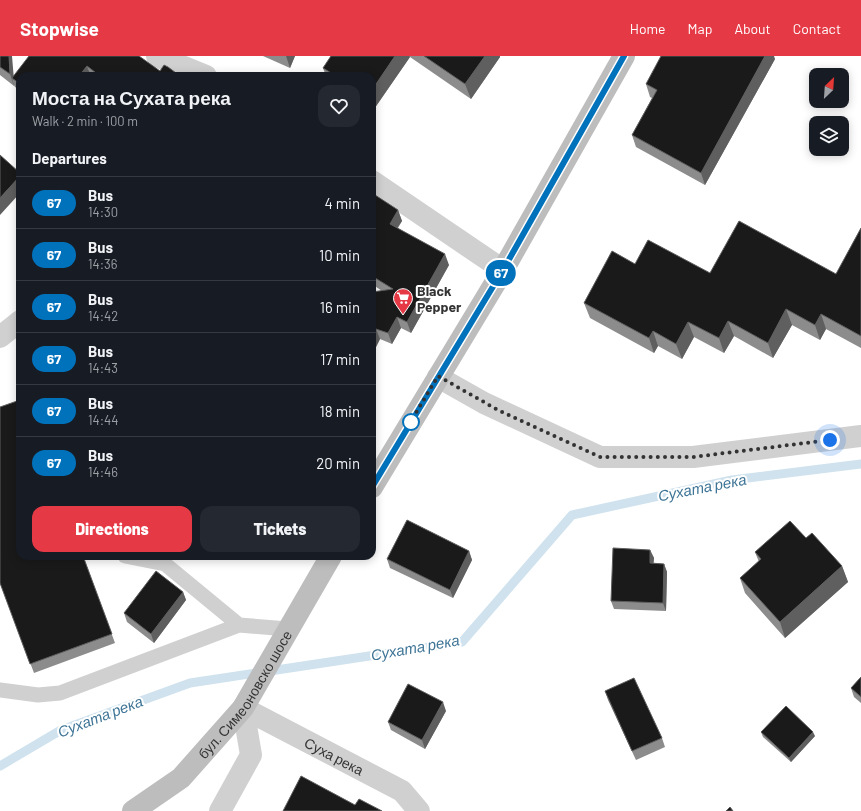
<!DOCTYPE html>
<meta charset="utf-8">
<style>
body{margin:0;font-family:Barlow,sans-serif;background:#242831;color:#f1f3f6;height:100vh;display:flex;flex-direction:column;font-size:15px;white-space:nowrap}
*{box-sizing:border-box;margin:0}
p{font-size:13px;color:#9ea1a6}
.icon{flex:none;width:22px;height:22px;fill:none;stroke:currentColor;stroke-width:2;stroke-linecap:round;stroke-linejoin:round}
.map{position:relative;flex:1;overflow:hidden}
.panel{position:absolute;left:16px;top:16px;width:360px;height:488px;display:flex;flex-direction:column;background:#171b24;border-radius:12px;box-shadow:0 2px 10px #0003}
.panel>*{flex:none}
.badge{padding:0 8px;border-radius:13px;font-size:14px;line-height:26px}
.needle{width:26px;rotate:25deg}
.controls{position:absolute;left:809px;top:12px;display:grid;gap:8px}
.controls a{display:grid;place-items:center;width:40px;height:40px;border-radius:8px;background:#171b24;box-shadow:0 2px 10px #0003;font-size:20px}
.you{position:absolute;width:20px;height:20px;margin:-10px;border:3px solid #fff;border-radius:50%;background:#1a73e8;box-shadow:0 0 0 6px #1a73e833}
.map>.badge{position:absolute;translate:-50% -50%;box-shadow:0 0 0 2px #fff}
h2{padding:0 16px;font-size:15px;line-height:36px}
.round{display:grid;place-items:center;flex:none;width:42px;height:42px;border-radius:12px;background:#242831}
.overview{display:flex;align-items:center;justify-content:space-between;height:68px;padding:0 16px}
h1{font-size:19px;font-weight:800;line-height:30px}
.button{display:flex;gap:8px;margin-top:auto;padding:8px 16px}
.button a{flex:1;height:46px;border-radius:12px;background:#e63946;color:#fff;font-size:16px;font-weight:800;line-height:46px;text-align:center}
.button a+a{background:#242831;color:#f1f3f6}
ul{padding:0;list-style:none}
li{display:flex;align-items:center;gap:12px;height:52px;padding:0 16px;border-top:1px solid #363941}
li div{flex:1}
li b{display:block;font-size:15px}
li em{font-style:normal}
li .badge{min-width:44px;font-weight:700;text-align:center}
header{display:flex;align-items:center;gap:24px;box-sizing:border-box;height:56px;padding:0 20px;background:#e63946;color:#fff}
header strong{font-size:19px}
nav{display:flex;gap:22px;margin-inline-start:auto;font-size:14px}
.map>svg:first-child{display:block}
</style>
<header>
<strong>Stopwise</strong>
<nav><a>Home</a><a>Map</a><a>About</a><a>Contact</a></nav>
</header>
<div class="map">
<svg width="861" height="755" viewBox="0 0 861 755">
<rect width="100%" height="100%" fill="#fff"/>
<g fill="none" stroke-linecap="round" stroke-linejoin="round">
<path stroke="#cfe2ee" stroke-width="9" d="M 0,710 L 61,674 L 190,627 L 462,586 L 572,459 L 732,424 L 861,408"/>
<path stroke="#d0d0d0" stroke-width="15" d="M 125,500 L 165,508 L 239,569 L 288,573
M 0,634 L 38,639 L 60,637 L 239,569"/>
<g stroke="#d0d0d0" stroke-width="22">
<path d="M 157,0 L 206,20"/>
<path d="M 372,125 L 503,214"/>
<path d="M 0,281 L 20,265"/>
<path d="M 438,321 L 484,347 L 600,401 L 693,401 L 861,380"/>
<path id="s1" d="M 243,652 L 402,735 L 419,755"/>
<path d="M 220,755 L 251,699 L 243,652"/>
</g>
<g stroke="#bdbdbd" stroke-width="22">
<path d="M 372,431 L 503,214 L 624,0"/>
<path id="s2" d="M 133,755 L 181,722 L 243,652 L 331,500"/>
</g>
</g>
<path fill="#8c8c8c" d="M 0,0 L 14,20 L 29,0 L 160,15 L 180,20 L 92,20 L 90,18 L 88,20 L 20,20 L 20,34 L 15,31 L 14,29 L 14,30 L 0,19 Z
M 263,0 L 295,0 L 290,12 Z
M 331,0 L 500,0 L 500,1 L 471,43 L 410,1 L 372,56 L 372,20 L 326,20 L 323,12 Z
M 775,3 L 705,129 L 636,91 L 632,79 L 652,42 L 650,41 L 646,28 Z
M 372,137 L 398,154 L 402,165 L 398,172 L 449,209 L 411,277 L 401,272 L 392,288 L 380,283 L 372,299 L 372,236 L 382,235 L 372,228 Z
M 861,172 L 861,292 L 826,273 L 820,284 L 792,269 L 773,302 L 734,280 L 724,297 L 694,281 L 682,303 L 658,290 L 654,297 L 590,262 L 584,247 L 635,208 L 710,217 L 836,218 Z
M 806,482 L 842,510 L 848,526 L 785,582 L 745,537 L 740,522 L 759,506 L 755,496 Z
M 650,494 L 654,502 L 653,507 L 664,508 L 667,516 L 666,555 L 614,553 L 611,545 Z
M 469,495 L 472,504 L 453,542 L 390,512 L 387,503 Z
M 20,500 L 83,500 L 115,587 L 34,617 L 0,527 Z
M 183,536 L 186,544 L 154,587 L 127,566 L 124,557 Z
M 861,621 L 861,647 L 854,641 L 851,632 Z
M 605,635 L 662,682 L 665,691 L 636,704 L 608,644 Z
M 446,655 L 425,693 L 391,674 L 388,666 Z
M 761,676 L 815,680 L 791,706 L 763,681 Z"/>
<path fill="#5f5f5f" d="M 9,0 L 12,0 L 14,24 L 12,22 L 14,30 L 10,18 Z
M 286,0 L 295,0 L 290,12 Z
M 395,0 L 409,0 L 410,1 L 372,56 L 372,34 Z
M 485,0 L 500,0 L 500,1 L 471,43 L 465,28 Z
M 765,0 L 774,0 L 775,3 L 705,129 L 701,117 Z
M 87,10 L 90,18 L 88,20 L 79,20 Z
M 20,120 L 20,137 L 0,159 L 0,142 Z
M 398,154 L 402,165 L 393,178 L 390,168 Z
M 445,198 L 449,209 L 411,277 L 407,266 Z
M 786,253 L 792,269 L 773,302 L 768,287 Z
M 821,258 L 826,273 L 820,284 L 815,269 Z
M 397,261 L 401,272 L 392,288 L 388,277 Z
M 728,265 L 734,280 L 724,297 L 719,282 Z
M 688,266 L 694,281 L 682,303 L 676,288 Z
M 376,273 L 380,283 L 372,299 L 372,281 Z
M 653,275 L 658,290 L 654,297 L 649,282 Z
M 650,494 L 654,502 L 653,516 L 650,507 Z
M 469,495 L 472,504 L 453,542 L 450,534 Z
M 664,508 L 667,516 L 666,555 L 663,547 Z
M 842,510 L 848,526 L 785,582 L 780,566 Z
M 183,536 L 186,544 L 154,587 L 151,578 Z
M 443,646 L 446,655 L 425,693 L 422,684 Z
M 813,676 L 815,680 L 791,706 L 789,702 Z"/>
<path fill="#1a1a1a" stroke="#5f5f5f" d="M 0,0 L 9,0 L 10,18 L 0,11 Z
M 29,0 L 139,0 L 160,15 L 164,9 L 168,11 L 180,20 L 100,20 L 87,10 L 79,20 L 20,20 L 20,28 L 12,22 Z
M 331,0 L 395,0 L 372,34 L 372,20 L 336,20 L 323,12 Z
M 424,0 L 485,0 L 465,28 Z
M 661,0 L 765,0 L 701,117 L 632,79 L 657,34 L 646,28 Z
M 0,99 L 20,117 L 20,120 L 0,142 Z
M 372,137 L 398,154 L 390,168 L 445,198 L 407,266 L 397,261 L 388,277 L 376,273 L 372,281 L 372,236 L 393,233 L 372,220 Z
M 739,165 L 836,218 L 861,172 L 861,280 L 821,258 L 815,269 L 786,253 L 768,287 L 728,265 L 719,282 L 688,266 L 676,288 L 653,275 L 649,282 L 584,247 L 612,195 L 635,208 L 648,184 L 710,217 Z
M 20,344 L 20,500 L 83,500 L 112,578 L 30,608 L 0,527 L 0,351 Z
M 407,464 L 469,495 L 450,534 L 387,503 Z
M 790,465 L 806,482 L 812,477 L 842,510 L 780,566 L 740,522 L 761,503 L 755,496 Z
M 613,492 L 650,494 L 650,507 L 664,508 L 663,547 L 611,545 Z
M 156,515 L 183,536 L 151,578 L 124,557 Z
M 861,621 L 861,641 L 851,632 Z
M 634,622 L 662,682 L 632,695 L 605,635 Z
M 408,628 L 443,646 L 422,684 L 388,666 Z
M 786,650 L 813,676 L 789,702 L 761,676 Z
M 301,720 L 355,749 L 359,743 L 382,755 L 283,755 Z
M 730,751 L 733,755 L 726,755 Z"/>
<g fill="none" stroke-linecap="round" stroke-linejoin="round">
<g stroke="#fff" stroke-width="9">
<path id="line" d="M 372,431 L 503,214 L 624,0"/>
</g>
<use href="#line" stroke="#0072bc" stroke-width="6"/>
<path stroke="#333" stroke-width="4" stroke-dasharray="0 7.2" d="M 411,366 L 408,370 L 438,320 L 498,354 L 600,401 L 693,401 L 830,384"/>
</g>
<defs>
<g id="supermarket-pin" transform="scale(1)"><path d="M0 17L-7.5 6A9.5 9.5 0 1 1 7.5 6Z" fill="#e63946" stroke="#fff"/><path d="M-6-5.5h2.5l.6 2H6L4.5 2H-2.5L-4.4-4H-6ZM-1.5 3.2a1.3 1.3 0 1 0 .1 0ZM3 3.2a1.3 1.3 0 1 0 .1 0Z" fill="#fff"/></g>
</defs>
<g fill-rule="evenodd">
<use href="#supermarket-pin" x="403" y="242"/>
</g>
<circle fill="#fff" stroke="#0072bc" stroke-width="2" cx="411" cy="366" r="8"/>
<g text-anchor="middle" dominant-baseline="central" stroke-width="4" stroke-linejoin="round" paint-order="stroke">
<g font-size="14" font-weight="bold" fill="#333" stroke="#fff" text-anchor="start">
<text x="417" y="234">Black<tspan x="417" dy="16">Pepper</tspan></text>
</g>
<g font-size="14" fill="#333" stroke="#fff">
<text stroke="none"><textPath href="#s2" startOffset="164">бул. Симеоновско шосе</textPath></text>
<text stroke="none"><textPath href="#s1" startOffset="103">Суха река</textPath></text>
</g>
<g font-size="15" font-style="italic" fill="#3f7597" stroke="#fff">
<text transform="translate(702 431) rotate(-11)">Сухата река</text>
<text transform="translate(415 591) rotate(-10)">Сухата река</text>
<text transform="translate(100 660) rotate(-21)">Сухата река</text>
</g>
</g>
</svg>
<div class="controls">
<a><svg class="needle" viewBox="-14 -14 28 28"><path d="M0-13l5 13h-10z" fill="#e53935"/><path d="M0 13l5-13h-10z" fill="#9ea1a6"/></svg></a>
<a><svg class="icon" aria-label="layers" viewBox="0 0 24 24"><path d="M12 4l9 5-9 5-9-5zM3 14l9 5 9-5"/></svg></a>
</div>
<div class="you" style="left:830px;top:384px"></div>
<b class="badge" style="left:501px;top:217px;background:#0072bc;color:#fff">67</b>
<section class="panel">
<div class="overview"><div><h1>Моста на Сухата река</h1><p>Walk · 2 min · 100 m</p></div><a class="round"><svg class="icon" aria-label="heart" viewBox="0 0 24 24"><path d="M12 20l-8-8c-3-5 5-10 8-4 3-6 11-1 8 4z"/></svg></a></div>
<h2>Departures</h2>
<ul>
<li><span class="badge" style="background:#0072bc;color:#fff">67</span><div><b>Bus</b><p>14:30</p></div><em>4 min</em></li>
<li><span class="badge" style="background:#0072bc;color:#fff">67</span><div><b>Bus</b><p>14:36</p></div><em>10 min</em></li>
<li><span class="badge" style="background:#0072bc;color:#fff">67</span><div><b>Bus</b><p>14:42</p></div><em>16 min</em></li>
<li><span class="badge" style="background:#0072bc;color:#fff">67</span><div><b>Bus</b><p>14:43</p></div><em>17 min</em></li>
<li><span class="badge" style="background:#0072bc;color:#fff">67</span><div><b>Bus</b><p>14:44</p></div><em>18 min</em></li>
<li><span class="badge" style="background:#0072bc;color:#fff">67</span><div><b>Bus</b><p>14:46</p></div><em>20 min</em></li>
</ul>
<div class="button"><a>Directions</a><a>Tickets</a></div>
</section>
</div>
